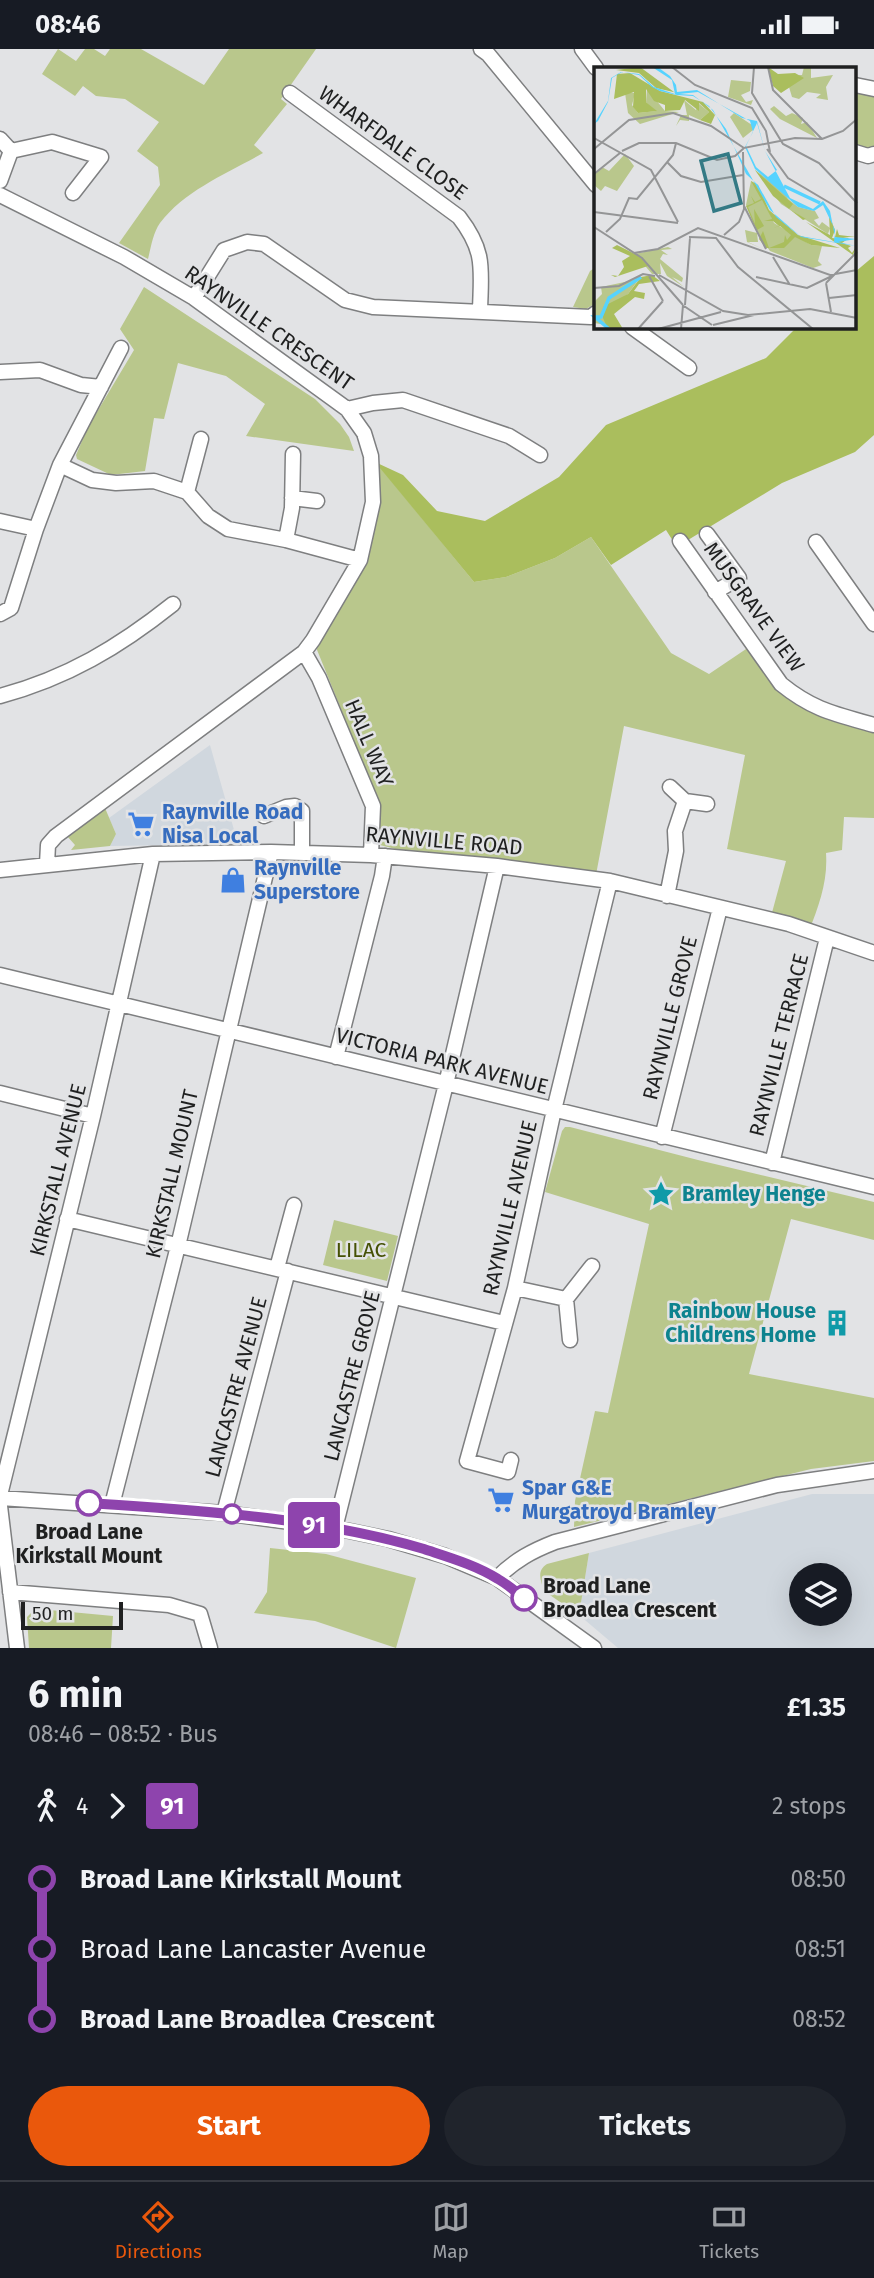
<!DOCTYPE html>
<meta charset="utf-8">
<style>
body{margin:0;font-family:"Fira Sans",sans-serif;background:#20242c;color:#f1f3f6;height:100vh;display:flex;flex-direction:column;font-size:26px;white-space:nowrap}
*{box-sizing:border-box;margin:0}
p{font-size:23px;color:#9ea1a6}
.icon{flex:none;width:38px;height:38px;fill:none;stroke:currentColor;stroke-width:2;stroke-linecap:round;stroke-linejoin:round}
.map{position:relative;height:1599px;overflow:hidden}
.sheet{display:flex;flex-direction:column;background:#171b24;flex:1}
.sheet>*{flex:none}
.badge{padding:0 14px;border-radius:5px;font-size:24px;line-height:46px}
.controls{position:absolute;left:789px;top:1514px;display:grid;gap:14px}
.controls a{display:grid;place-items:center;width:63px;height:63px;border-radius:50%;background:#171b24;box-shadow:0 7px 28px #0002;font-size:35px}
.scale{position:absolute;left:21px;bottom:18px;width:102px;box-sizing:border-box;padding-left:7px;border:4px solid #1f2020;border-top:0;font-size:19px;line-height:24px;white-space:nowrap;color:#1f2020;-webkit-text-stroke:5px #e2e3e5;paint-order:stroke}
.map>.badge{position:absolute;translate:-50% -50%;box-shadow:0 0 0 4px #fff}
.legs{display:flex;align-items:center;gap:10px;height:77px;padding:0 28px;font-size:23px}
.legs p{margin-inline-start:auto}
.head{display:flex;align-items:center;justify-content:space-between;height:119px;padding:0 28px}
h1{font-size:38px;font-weight:700;line-height:52px}
.button{display:flex;gap:14px;margin-top:auto;padding:14px 28px}
.button a{flex:1;height:80px;border-radius:42px;background:#ea580c;color:#fff;font-size:28px;font-weight:700;line-height:80px;text-align:center}
.button a+a{background:#20242c;color:#f1f3f6}
ul{padding:0 28px;list-style:none}
li{display:flex;align-items:center;gap:24px;height:70px;font-size:26px}
li i{display:grid;place-items:center;width:10px;height:100%;margin:0 9px;background:currentColor}
li i::after{content:'';width:18px;height:18px;margin:-9px;border:5px solid;border-radius:50%;background:#171b24}
li p{margin-inline-start:auto}
li:first-child i{background:linear-gradient(#0000 50%,currentColor 0)}
li:last-child i{background:linear-gradient(currentColor 50%,#0000 0)}
.status{display:flex;justify-content:space-between;align-items:center;height:49px;padding:0 35px;background:#171b24;direction:ltr}
.status svg{height:19px;fill:currentColor}
.tabs{display:flex;justify-content:space-around;align-items:center;height:98px;border-top:2px solid #363941;background:#171b24;font-size:19px;color:#9ea1a6}
.tabs a{display:grid;justify-items:center;gap:4px}
.tabs .active{color:#ea580c}
.map>svg:first-child{display:block}
</style>
<div class="status"><b>08:46</b><svg viewBox="0 0 49 12"><path d="M0 12V9h3v3zM5 12V6h3v6zM10 12V3h3v9zM15 12V0h3v12zM26 1h20v11H26zM47 4h2v5h-2z"/></svg></div>
<div class="map">
<svg width="874" height="1599" viewBox="0 0 874 1599">
<rect width="100%" height="100%" fill="#e2e3e5"/>
<path fill="#d0d7de" fill-rule="evenodd" d="M 210,696 L 238,795 L 110,797 L 116,785 L 109,769 Z
M 812,1445 L 874,1445 L 874,1599 L 618,1599 L 579,1566 L 589,1504 ZM 802,1526 L 840,1526 L 840,1564 L 802,1564 Z"/>
<path fill="#b9c78c" d="M 58,0 L 76,12 L 85,0 L 94,0 L 105,7 L 110,0 L 141,0 L 204,36 L 229,0 L 316,0 L 281,50 L 287,55 L 254,96 L 263,104 C 228,124 185,141 160,174 C 153,184 151,198 148,210 L 119,194 L 160,136 L 158,118 L 137,102 L 159,73 L 125,50 L 96,47 L 83,37 L 75,47 L 42,25 Z
M 855,36 L 874,40 L 874,105 L 855,103 Z
M 596,218 L 596,254 L 586,260 L 573,258 L 590,222 Z
M 144,238 L 315,350 L 340,375 L 349,388 L 354,402 L 246,387 L 265,355 L 226,327 L 178,314 L 164,370 L 154,369 L 145,422 L 111,426 L 77,410 L 76,406 L 88,378 L 134,301 L 120,280 Z
M 371,407 L 474,533 L 506,528 L 555,509 L 591,488 L 671,604 L 709,625 L 752,596 L 781,635 L 874,676 L 874,769 L 844,768 L 842,801 L 826,804 C 828,832 819,856 809,882 L 770,871 L 786,812 L 727,800 L 745,706 L 624,677 L 595,831 L 442,812 L 380,796 L 379,762 L 371,734 L 313,591 L 360,511 Z
M 105,759 L 116,785 L 110,797 L 71,801 L 75,796 L 67,787 Z
M 565,1078 L 570,1078 L 698,1111 L 874,1153 L 874,1191 L 791,1170 L 749,1325 L 874,1349 L 874,1412 L 811,1420 L 574,1478 L 575,1452 L 595,1362 L 608,1364 L 649,1175 L 545,1143 L 562,1082 Z
M 334,1171 L 398,1187 L 387,1232 L 323,1216 Z
M 270,1499 L 326,1505 L 416,1529 L 396,1599 L 315,1572 L 254,1564 L 267,1543 Z
M 589,1504 L 579,1566 L 544,1542 C 541,1532 536,1522 547,1515 Z
M 39,1560 L 113,1567 L 111,1599 L 29,1599 L 27,1568 L 34,1561 Z"/>
<path fill="#aabe5d" d="M 874,207 L 874,386 L 855,403 L 782,434 L 688,491 L 683,485 L 673,492 L 666,481 L 611,516 L 591,488 L 555,509 L 506,528 L 474,533 L 375,413 L 403,426 L 437,462 L 485,472 L 559,428 L 606,376 L 766,309 L 797,278 L 855,278 L 855,223 Z"/>
<g fill="none" stroke-linecap="round" stroke-linejoin="round">
<g stroke="#7e7f80" stroke-width="17">
<path id="minor" d="M 481,0 L 488,5 L 596,136
M 582,0 L 596,19
M 855,36 L 874,40
M 290,44 L 459,168 C 486,203 481,220 480,262
M 0,90 L 11,102 L 0,132
M 11,102 L 52,93 L 101,108 L 73,144
M 855,103 L 868,107 L 874,105
M 0,146 L 124,208 L 194,249 L 347,360 L 364,384 L 371,407 L 373,453 L 360,511 L 313,591 L 304,603 L 56,787 L 48,796 L 47,815
M 194,249 L 224,201 L 247,193 L 264,195 L 345,251 L 373,258 L 591,268 L 596,264
M 632,278 L 689,319
M 0,323 L 40,321 L 81,336 L 101,338
M 347,360 L 373,354 L 403,351 L 509,387 L 540,406
M 60,416 L 92,431 L 116,434 L 154,432 L 187,443 L 208,467 L 228,480 L 286,491 L 360,511
M 187,443 L 201,390
M 292,449 L 317,452
M 0,472 L 36,480
M 707,485 L 739,529 L 715,543
M 286,491 L 292,459 L 293,405
M 680,492 L 781,635 C 813,661 835,665 874,676
M 816,493 L 874,575
M 0,565 L 11,559 L 36,480 L 60,416 L 121,299
M 304,603 L 319,629 L 373,757 L 371,806
M 0,647 C 67,629 119,598 173,555
M 670,738 L 685,752
M 264,767 L 286,758 L 295,757 L 302,762 L 302,803
M 0,821 L 153,805 L 271,803 L 371,806 L 497,817 L 610,832 L 789,875 L 874,904
M 667,847 L 676,802 L 675,782 L 685,752 L 707,755
M 0,926 L 874,1138
M 336,1008 L 382,827 L 385,807
M 0,1044 L 93,1067
M 662,1088 L 720,859
M 772,1114 L 827,889
M 67,1170 L 504,1274
M 277,1219 L 294,1156
M 515,1239 L 566,1250 L 570,1291
M 566,1250 L 592,1217
M 511,1411 L 508,1423 L 467,1412 L 515,1239 L 554,1061 L 610,832
M 0,1446 L 93,1067 L 153,805
M 0,1449 L 224,1464 L 335,1479 L 388,1490 L 445,1507 L 497,1529 L 594,1599
M 112,1456 L 178,1197 L 271,803
M 0,1457 L 17,1599
M 224,1464 L 288,1222
M 335,1479 L 446,1035 L 497,817
M 497,1529 C 515,1511 532,1502 555,1493 L 777,1436 L 874,1422
M 10,1543 L 169,1556 L 200,1565 L 210,1599"/>
</g>
<use href="#minor" stroke="#fff" stroke-width="14"/>
</g>
<g fill="none" stroke-linecap="round" stroke-linejoin="round">
<g stroke="#fff" stroke-width="16">
<path id="line-1" d="M 89,1454 C 201,1462 316,1468 424,1500 C 448,1508 476,1516 498,1530 C 507,1535 516,1543 524,1549"/>
</g>
<use href="#line-1" stroke="#8e44ad" stroke-width="10"/>
</g>
<defs>
<g id="supermarket-bare" transform="scale(2.1)"><path d="M-6-5.5h2.5l.6 2H6L4.5 2H-2.5L-4.4-4H-6ZM-1.5 3.2a1.3 1.3 0 1 0 .1 0ZM3 3.2a1.3 1.3 0 1 0 .1 0Z" fill="#3f7fe0" stroke="#e2e3e5" stroke-width="2.5" paint-order="stroke"/></g>
<g id="shop-bare" transform="scale(2.1)"><path d="M-5-2.5h2.3a2.7 3.5 0 0 1 5.4 0H5L5.5 6h-11ZM-1.5-2.5h3a1.5 2.3 0 0 0-3 0Z" fill="#3f7fe0" stroke="#e2e3e5" stroke-width="2.5" paint-order="stroke"/></g>
<g id="sight-bare" transform="scale(2.1)"><path d="M0-6L1.8-2.2L6-1.7L2.9 1.2L3.7 5.4L0 3.3L-3.7 5.4L-2.9 1.2L-6-1.7L-1.8-2.2Z" fill="#0f9aa8" stroke="#e2e3e5" stroke-width="2.5" paint-order="stroke"/></g>
<g id="building-bare" transform="scale(2.1)"><path d="M-4-6H4V6H1V3H-1V6H-4ZM-2.5-4.3h1.7v1.8h-1.7ZM.8-4.3h1.7v1.8H.8ZM-2.5-1h1.7V.8h-1.7ZM.8-1h1.7V.8H.8Z" fill="#0f9aa8" stroke="#e2e3e5" stroke-width="2.5" paint-order="stroke"/></g>
</defs>
<g fill-rule="evenodd">
<use href="#supermarket-bare" x="141" y="775"/>
<use href="#shop-bare" x="233" y="831"/>
<use href="#sight-bare" x="661" y="1145"/>
<use href="#building-bare" x="837" y="1274"/>
<use href="#supermarket-bare" x="501" y="1451"/>
</g>
<g fill="#fff" stroke="#8e44ad" stroke-width="3.5">
<circle cx="89" cy="1454" r="12"/>
<circle cx="232" cy="1465" r="9"/>
<circle cx="524" cy="1549" r="12"/>
</g>
<g text-anchor="middle" dominant-baseline="central" stroke-width="5" stroke-linejoin="round" paint-order="stroke">
<g font-size="21" fill="#1f2020" stroke="#e2e3e5">
<text transform="translate(393 94) rotate(36)">WHARFDALE CLOSE</text>
<text transform="translate(269 279) rotate(35)">RAYNVILLE CRESCENT</text>
<text transform="translate(754 558) rotate(54)">MUSGRAVE VIEW</text>
<text transform="translate(369 694) rotate(67)">HALL WAY</text>
<text transform="translate(444 792) rotate(5)">RAYNVILLE ROAD</text>
<text transform="translate(670 969) rotate(-76)">RAYNVILLE GROVE</text>
<text transform="translate(779 996) rotate(-76)">RAYNVILLE TERRACE</text>
<text transform="translate(442 1012) rotate(14)">VICTORIA PARK AVENUE</text>
<text transform="translate(58 1121) rotate(-76)">KIRKSTALL AVENUE</text>
<text transform="translate(172 1125) rotate(-77)">KIRKSTALL MOUNT</text>
<text transform="translate(510 1159) rotate(-77)">RAYNVILLE AVENUE</text>
<text transform="translate(352 1327) rotate(-76)">LANCASTRE GROVE</text>
<text transform="translate(236 1338) rotate(-75)">LANCASTRE AVENUE</text>
</g>
<g font-size="21" font-weight="bold" fill="#366cbe" stroke="#e2e3e5" text-anchor="start">
<text x="162" y="763">Raynville Road<tspan x="162" dy="24">Nisa Local</tspan></text>
<text x="254" y="819">Raynville<tspan x="254" dy="24">Superstore</tspan></text>
<text x="522" y="1439">Spar G&amp;E<tspan x="522" dy="24">Murgatroyd Bramley</tspan></text>
</g>
<g font-size="21" font-weight="bold" fill="#0d838f" stroke="#e2e3e5" text-anchor="start">
<text x="682" y="1145">Bramley Henge</text>
<text x="816" y="1262" text-anchor="end">Rainbow House<tspan x="816" dy="24">Childrens Home</tspan></text>
</g>
<g font-size="21" fill="#455105" stroke="#e2e3e5">
<text x="361" y="1201">LILAC</text>
</g>
<g font-size="21" font-weight="bold" fill="#1f2020" stroke="#e2e3e5">
<text x="89" y="1483">Broad Lane<tspan x="89" dy="24">Kirkstall Mount</tspan></text>
<text x="543" y="1537" text-anchor="start">Broad Lane<tspan x="543" dy="24">Broadlea Crescent</tspan></text>
</g>
</g>
<g transform="translate(594 18)">
<rect width="262" height="262" fill="#e2e3e5"/>
<path d="M 210,0 L 217,0 L 217,11 L 239,8 L 232,20 L 234,33 L 222,31 L 227,27 L 213,25 L 205,32 L 198,30 L 195,20 L 208,11 L 204,8 L 208,8 ZM 137,13 L 157,15 L 156,24 L 147,28 L 152,35 L 159,33 L 157,38 L 134,30 ZM 53,22 L 71,44 L 85,45 L 46,57 L 34,46 L 31,26 L 41,26 L 38,38 L 44,46 L 62,44 L 52,35 ZM 90,33 L 102,43 L 104,36 L 115,45 L 106,53 L 95,48 L 95,54 L 86,53 L 82,59 L 87,48 L 93,48 ZM 180,39 L 192,49 L 202,44 L 198,46 L 209,51 L 207,57 L 213,55 L 223,71 L 186,52 L 176,42 ZM 140,46 L 158,58 L 159,63 L 149,71 L 136,50 ZM 31,87 L 40,99 L 23,124 L 11,119 L 7,124 L 0,118 L 0,108 L 8,100 L 15,104 ZM 161,103 L 173,112 L 182,108 L 194,132 L 204,140 L 221,144 L 225,151 L 220,153 L 225,159 L 228,155 L 236,161 L 234,167 L 187,137 ZM 157,114 L 163,118 L 180,156 L 217,178 L 228,179 L 224,194 L 228,198 L 219,201 L 176,184 L 163,166 L 164,175 L 154,175 L 169,182 L 153,175 L 151,163 L 163,166 L 152,138 ZM 74,180 L 78,182 L 67,183 L 74,188 L 69,187 L 66,192 L 89,211 L 88,215 L 78,210 L 90,220 L 73,209 L 66,196 L 67,207 L 58,207 L 41,187 ZM 45,212 L 34,227 L 7,247 L 13,258 L 0,256 L 0,235 L 8,227 L 7,220 Z" fill="#b9c78c"/>
<path d="M 46,0 L 80,25 L 88,27 L 62,21 L 45,6 L 22,3 ZM 174,0 L 184,7 L 201,6 L 210,11 L 187,26 L 179,19 ZM 36,6 L 66,24 L 109,35 L 121,48 L 117,57 L 106,53 L 115,45 L 105,36 L 105,44 L 91,33 L 86,43 L 71,44 L 71,38 L 60,34 L 52,22 L 52,35 L 63,44 L 44,46 L 39,40 L 40,25 L 20,32 L 23,7 ZM 161,103 L 199,137 L 195,142 L 212,152 L 209,153 L 179,129 ZM 157,114 L 164,118 L 175,143 L 204,168 L 246,181 L 217,178 L 201,170 L 190,181 L 172,181 L 165,172 L 169,164 L 175,181 L 190,175 L 191,168 L 193,173 L 197,168 L 186,159 L 179,161 L 185,159 L 179,154 L 170,154 L 178,152 L 168,133 L 154,140 L 161,157 L 160,142 L 170,159 L 163,163 L 152,139 L 160,136 L 157,129 L 161,135 L 167,132 ZM 235,148 L 241,163 L 238,171 L 246,172 L 241,170 L 243,162 L 245,168 L 262,170 L 249,170 L 255,171 L 248,176 L 257,179 L 254,181 L 258,186 L 262,180 L 259,188 L 212,155 L 236,168 ZM 23,178 L 45,189 L 54,199 L 21,210 L 17,208 L 24,209 L 30,200 L 28,194 L 36,189 L 18,181 ZM 58,208 L 66,214 L 45,217 L 40,224 L 51,226 L 50,232 L 41,230 L 20,247 L 29,262 L 14,262 L 7,247 L 10,239 L 34,227 L 47,210 Z" fill="#aabe5d"/>
<path d="M 58,0 L 65,1 L 76,9 L 82,18 L 83,25 L 103,23 L 148,51 L 163,54 L 171,84 L 196,131 L 219,142 L 229,134 L 236,144 L 241,170 L 262,172 L 244,175 L 262,179 L 207,170 L 182,150 L 164,118 L 152,107 L 132,62 L 115,39 L 99,29 L 83,28 L 66,24 L 58,20 L 45,8 L 28,5 L 18,11 L 14,35 L 4,54 L 0,57 L 14,34 L 17,11 L 27,5 L 45,7 L 60,20 L 81,27 L 78,13 ZM 104,25 L 156,54 L 159,65 L 151,80 L 161,102 L 204,140 L 220,144 L 229,138 L 241,163 L 240,175 L 206,169 L 176,143 L 119,43 L 99,28 L 85,27 ZM 163,56 L 171,84 L 183,103 L 174,110 L 162,100 L 152,79 Z" fill="#56d3ff" fill-rule="evenodd"/>
<path fill="none" stroke="#56d3ff" stroke-width="3.5" d="M 190,119 L 226,136M 15,262 L 1,250 L 7,250 L 15,231 L 47,210"/>
<path fill="none" stroke="#949596" stroke-width="2" d="M 78,0 L 101,18 L 158,41 L 172,64 L 176,85M 160,0 L 158,26 L 189,77 L 225,96 L 263,136M 174,0 L 179,23 L 228,72M 0,71 L 57,103 L 84,155M 0,82 L 35,53 L 79,46 L 117,59 L 150,81 L 201,71 L 228,72 L 249,64 L 263,52M 173,82 L 194,111 L 263,152M 28,84 L 45,76 L 82,76 L 123,93 L 141,89 L 150,81M 73,95 L 87,109 L 107,115 L 149,108M 0,107 L 26,86M 150,139 L 172,182M 0,145 L 84,156M 0,160 L 48,191 L 89,238M 12,165 L 26,152 L 35,131 L 43,132 L 79,88 L 82,76M 130,168 L 145,155 L 150,142 L 149,85M 95,170 L 122,171 L 144,200 L 219,262M 40,186 L 64,182 L 104,161 L 236,208 L 263,203M 179,190 L 196,218M 65,208 L 129,244 L 154,248 L 216,242 L 263,251M 55,209 L 69,234M 162,210 L 213,221 L 240,208M 232,216 L 263,185M 232,216 L 237,245M 0,221 L 25,219 L 49,207 L 61,209M 235,231 L 263,228M 91,238 L 96,171M 90,239 L 118,258M 119,258 L 160,248M 44,262 L 69,234M 64,262 L 127,245M 87,262 L 89,238"/>
<path fill="#337a85" fill-opacity="0.15" stroke="#337a85" stroke-width="3.5" d="M 134,87 L 147,136 L 120,144 L 107,94 Z"/>
<rect width="262" height="262" fill="none" stroke="#1f2020" stroke-width="3.5"/>
</g>
</svg>
<div class="controls">
<a><svg class="icon" aria-label="layers" viewBox="0 0 24 24"><path d="M12 4l9 5-9 5-9-5zM3 14l9 5 9-5"/></svg></a>
</div>
<div class="scale">50 m</div>
<b class="badge" style="left:314px;top:1476px;background:#8e44ad;color:#fff">91</b>
</div>
<section class="sheet">
<div class="head"><div><h1>6 min</h1><p>08:46 – 08:52 · Bus</p></div><b>£1.35</b></div>
<div class="legs"><svg class="icon" aria-label="walk" viewBox="0 0 24 24"><circle cx="13" cy="4" r="2"/><path d="M13 8l-2 6 4 7M11 14l-3 7M7 12l3-4h3l4 4"/></svg>4<svg class="icon" aria-label="forward" viewBox="0 0 24 24"><path d="M9 5l7 7-7 7"/></svg><b class="badge" style="background:#8e44ad;color:#fff">91</b><p>2 stops</p></div>
<ul>
<li><i style="color:#8e44ad"></i><b>Broad Lane Kirkstall Mount</b><p>08:50</p></li>
<li><i style="color:#8e44ad"></i><span>Broad Lane Lancaster Avenue</span><p>08:51</p></li>
<li><i style="color:#8e44ad"></i><b>Broad Lane Broadlea Crescent</b><p>08:52</p></li>
</ul>
<div class="button"><a>Start</a><a>Tickets</a></div>
</section>
<nav class="tabs">
<a class="active"><svg class="icon" aria-label="directions" viewBox="0 0 24 24"><path d="M12 3l9 9-9 9-9-9zM9 14v-3h6M13 9l2 2-2 2"/></svg>Directions</a>
<a><svg class="icon" aria-label="map" viewBox="0 0 24 24"><path d="M3 6l6-2 6 2 6-2v14l-6 2-6-2-6 2zM9 4v14M15 6v14"/></svg>Map</a>
<a><svg class="icon" aria-label="tickets" viewBox="0 0 24 24"><path d="M3 7h18v10H3zM15 7v10"/></svg>Tickets</a>
</nav>
